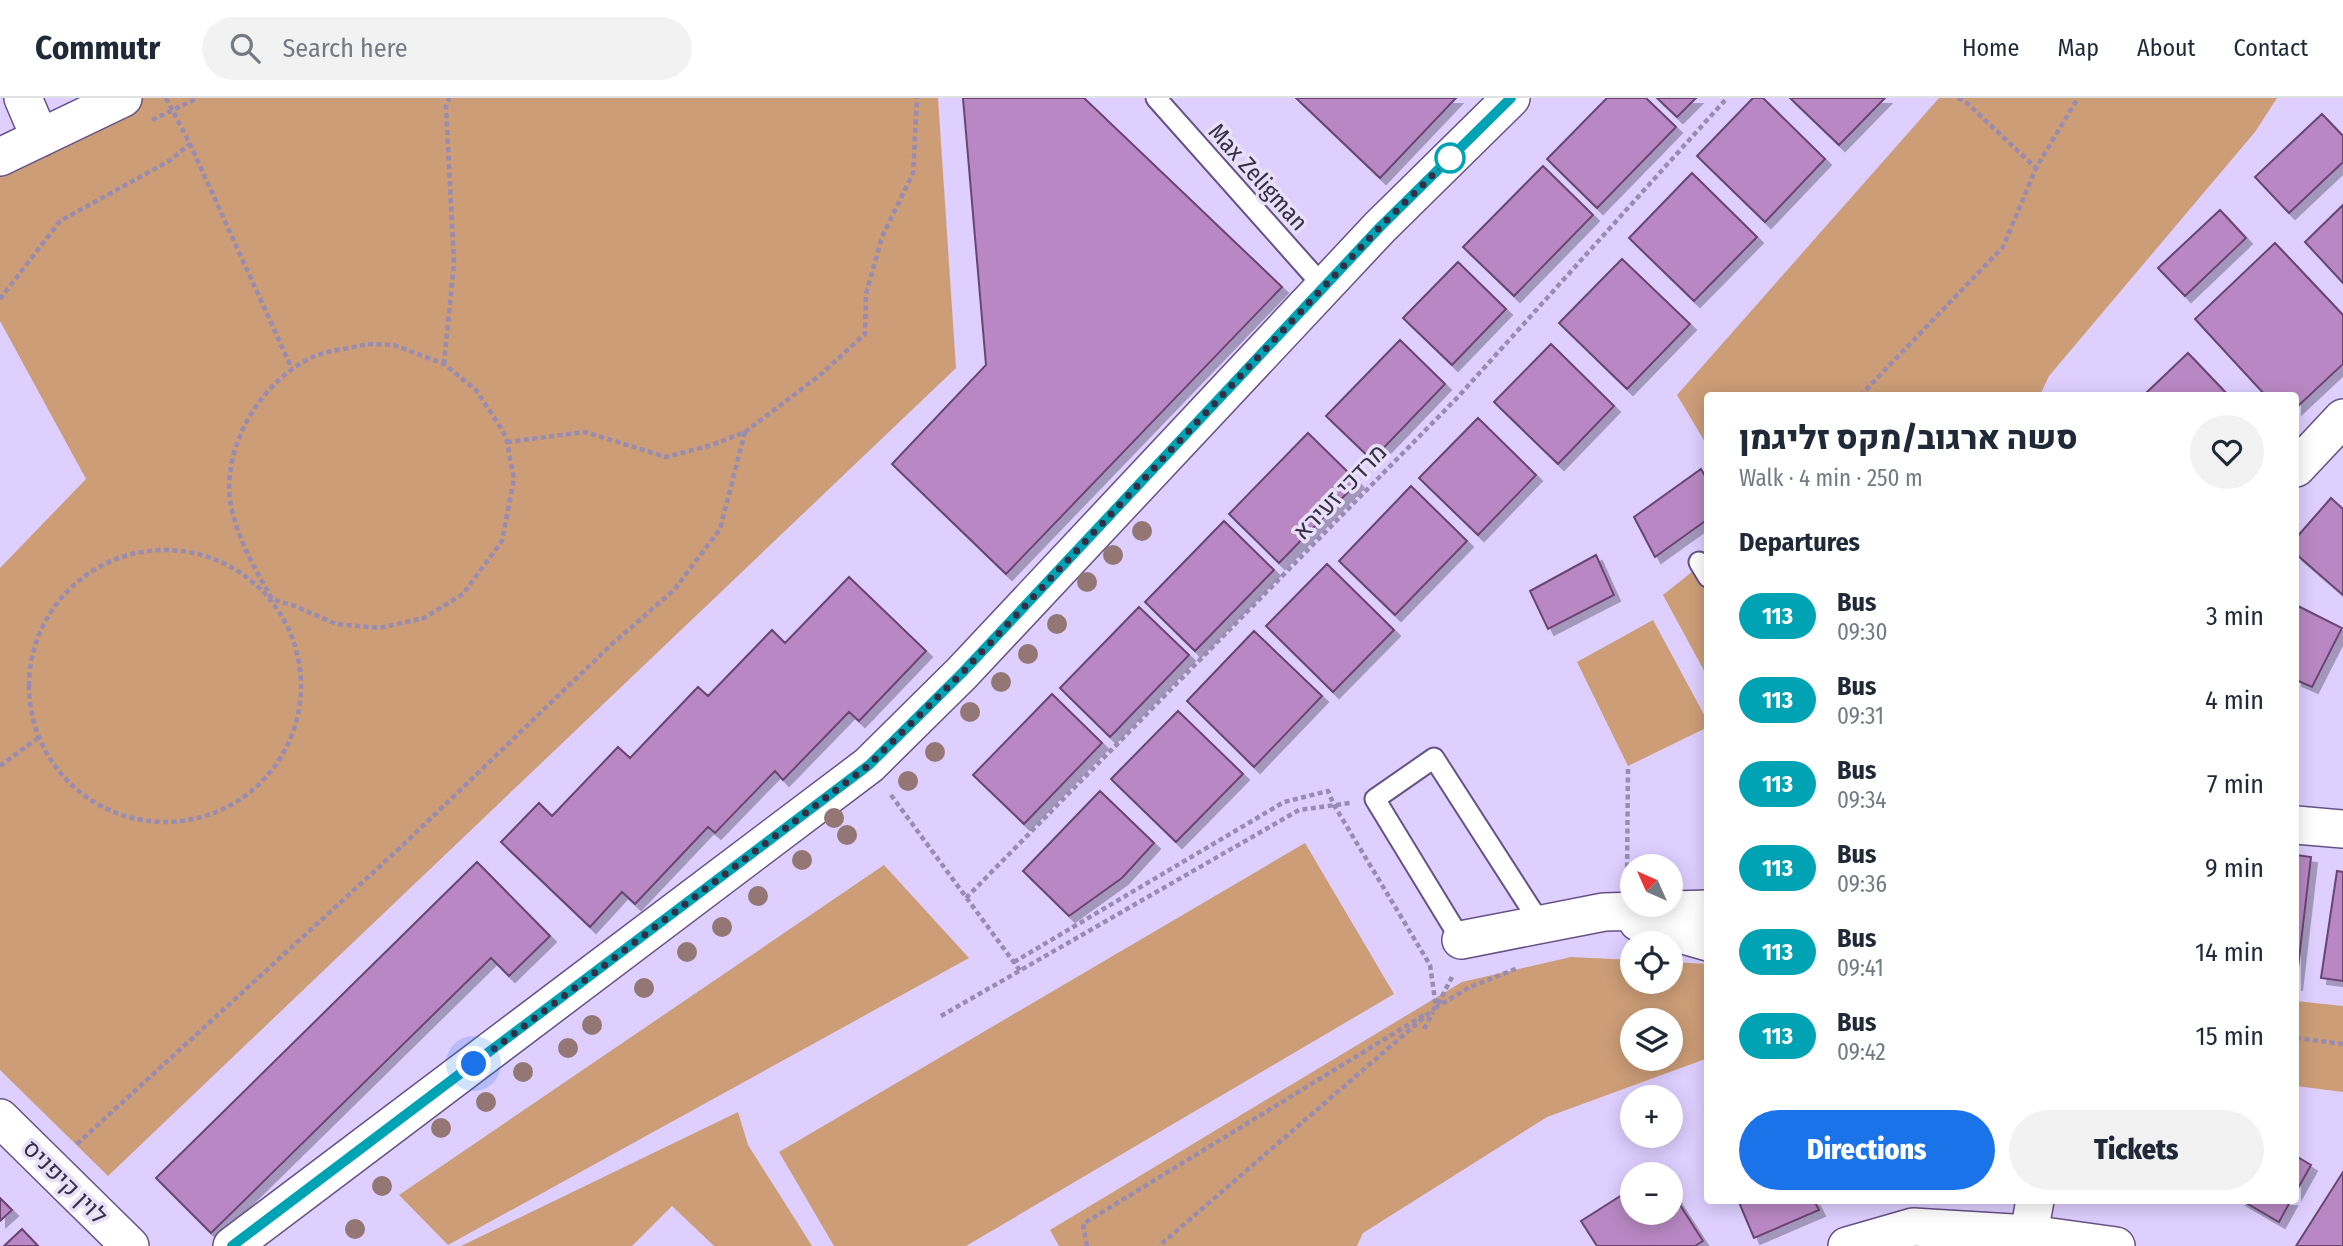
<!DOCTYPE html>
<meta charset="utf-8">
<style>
body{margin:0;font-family:"Fira Sans Condensed",Heebo,sans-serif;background:#f2f2f3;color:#1f2937;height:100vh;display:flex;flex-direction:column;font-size:26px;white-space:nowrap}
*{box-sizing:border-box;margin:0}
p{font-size:23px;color:#747a83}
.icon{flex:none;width:38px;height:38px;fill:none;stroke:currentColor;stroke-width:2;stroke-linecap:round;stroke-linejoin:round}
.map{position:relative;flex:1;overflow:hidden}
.side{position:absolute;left:1704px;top:294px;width:595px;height:812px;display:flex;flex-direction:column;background:#fff;border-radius:7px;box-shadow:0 4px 18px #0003}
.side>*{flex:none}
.badge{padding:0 14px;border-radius:23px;font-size:24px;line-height:46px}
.needle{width:46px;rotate:315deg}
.controls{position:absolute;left:1620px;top:756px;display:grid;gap:14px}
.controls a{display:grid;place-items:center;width:63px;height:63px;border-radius:50%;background:#fff;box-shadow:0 4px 18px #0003;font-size:35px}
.you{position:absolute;width:35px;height:35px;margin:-18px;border:5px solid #fff;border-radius:50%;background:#1a73e8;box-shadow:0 0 0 10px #1a73e833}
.map>.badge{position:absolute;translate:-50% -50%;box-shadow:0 0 0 4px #fff}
h2{padding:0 35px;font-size:26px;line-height:63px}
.round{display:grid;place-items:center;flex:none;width:74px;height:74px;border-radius:37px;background:#f2f2f3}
.overview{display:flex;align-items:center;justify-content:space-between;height:119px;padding:0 35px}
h1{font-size:33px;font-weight:800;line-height:52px}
.action{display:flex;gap:14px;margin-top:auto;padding:14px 35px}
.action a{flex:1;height:80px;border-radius:42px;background:#1a73e8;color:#fff;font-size:28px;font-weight:800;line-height:80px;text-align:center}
.action a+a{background:#f2f2f3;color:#1f2937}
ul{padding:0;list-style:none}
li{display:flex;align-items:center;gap:21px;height:84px;padding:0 35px}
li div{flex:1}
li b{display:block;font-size:26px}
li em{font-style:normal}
li .badge{min-width:77px;font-weight:700;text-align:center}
header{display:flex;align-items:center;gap:42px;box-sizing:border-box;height:98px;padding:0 35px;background:#fff;border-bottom:2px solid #e0e1e3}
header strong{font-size:33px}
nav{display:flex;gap:38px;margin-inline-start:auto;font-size:24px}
.search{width:490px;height:63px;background:#f2f2f3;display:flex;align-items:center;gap:18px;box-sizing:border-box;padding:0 24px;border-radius:38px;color:#747a83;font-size:26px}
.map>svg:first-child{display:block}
</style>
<header>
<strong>Commutr</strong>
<div class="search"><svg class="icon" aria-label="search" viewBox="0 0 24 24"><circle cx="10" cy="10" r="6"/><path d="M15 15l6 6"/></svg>Search here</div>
<nav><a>Home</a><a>Map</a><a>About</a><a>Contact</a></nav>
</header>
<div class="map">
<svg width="2343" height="1148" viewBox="0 0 2343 1148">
<defs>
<filter id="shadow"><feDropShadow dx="6" dy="6" stdDeviation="0" flood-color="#0004"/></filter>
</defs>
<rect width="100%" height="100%" fill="#decfff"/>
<path fill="#cc9d77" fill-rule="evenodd" d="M 130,0 L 938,0 L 956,270 L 108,1078 L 0,972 L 0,470 L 86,381 L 0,223 L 0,60 Z
M 1939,0 L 2277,0 L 2255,34 L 2049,278 L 2040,297 L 1708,298 L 1708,349 L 1677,297 Z
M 1708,461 L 1708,580 L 1663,497 Z
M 1653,522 L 1708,624 L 1708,629 L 1628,668 L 1577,564 Z
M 1305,745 L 1394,896 L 966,1148 L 834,1148 L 779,1054 Z
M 884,767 L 969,860 L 448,1147 L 399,1097 Z
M 1571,859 L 1633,862 L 1633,884 L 1671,884 L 1671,864 L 1708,866 L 1708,960 L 1547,1019 L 1363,1135 L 1357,1148 L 1059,1148 L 1050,1132 L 1462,884 ZM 1633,922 L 1671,922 L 1671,961 L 1633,961 Z
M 2296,903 L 2343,908 L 2343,994 L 2296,988 Z
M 738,1014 L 748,1047 L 812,1148 L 714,1148 L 672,1108 L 632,1148 L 461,1148 Z"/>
<path fill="#b988c4" stroke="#6a4573" stroke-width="2" filter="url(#shadow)" d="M 963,0 L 1084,0 L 1282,189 L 1006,476 L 892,366 L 986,267 Z
M 1296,0 L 1456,0 L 1380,80 Z
M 1607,0 L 1646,0 L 1676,29 L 1597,110 L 1547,61 Z
M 1657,0 L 1696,0 L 1677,19 Z
M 1753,0 L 1763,0 L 1825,61 L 1765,124 L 1697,58 Z
M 1790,0 L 1885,0 L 1839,47 Z
M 2322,16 L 2343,38 L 2343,64 L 2289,115 L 2255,79 Z
M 1543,68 L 1593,117 L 1514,198 L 1463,149 Z
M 1692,75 L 1757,139 L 1694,203 L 1629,140 Z
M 2343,107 L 2343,185 L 2305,144 Z
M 2220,112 L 2246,140 L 2185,198 L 2158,170 Z
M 2275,145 L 2343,217 L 2343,266 L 2296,310 L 2296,298 L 2266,298 L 2195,221 Z
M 1622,161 L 1690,226 L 1627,291 L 1559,225 Z
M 1458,164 L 1506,211 L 1452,267 L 1403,220 Z
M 1400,242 L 1445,286 L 1372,362 L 1326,318 Z
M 1551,246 L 1614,308 L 1558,366 L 1494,304 Z
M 2188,255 L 2229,298 L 2146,298 L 2145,296 Z
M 1478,320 L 1536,377 L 1478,437 L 1419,380 Z
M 1308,335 L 1358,384 L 1279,465 L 1229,416 Z
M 1701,371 L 1708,383 L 1708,421 L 1655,459 L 1634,419 Z
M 1411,388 L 1467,443 L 1395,517 L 1339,463 Z
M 2331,400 L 2343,411 L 2343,497 L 2296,456 L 2296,440 Z
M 1224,423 L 1274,472 L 1195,553 L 1145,504 Z
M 1596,457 L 1614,497 L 1548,531 L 1530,493 Z
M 1327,466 L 1394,532 L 1333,594 L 1266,528 Z
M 849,479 L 926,553 L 859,623 L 849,614 L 783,682 L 775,673 L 715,735 L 708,729 L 635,806 L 622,794 L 590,829 L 501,744 L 539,705 L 552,718 L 618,649 L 630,660 L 698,589 L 708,598 L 772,532 L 785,545 Z
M 2296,507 L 2342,530 L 2312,589 L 2296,582 Z
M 1139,509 L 1189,557 L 1110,639 L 1060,590 Z
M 1254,533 L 1322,598 L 1254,669 L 1187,603 Z
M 1052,596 L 1102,645 L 1024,726 L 973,677 Z
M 1178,613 L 1243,676 L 1176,744 L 1111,681 Z
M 1100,693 L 1154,745 L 1122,780 L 1069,818 L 1023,773 Z
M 2296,757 L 2311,759 L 2296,887 Z
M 477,764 L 550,838 L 509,878 L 491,860 L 211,1135 L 156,1080 Z
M 2337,773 L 2343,774 L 2343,883 L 2321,880 Z
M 2296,1058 L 2311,1067 L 2296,1094 Z
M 2343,1074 L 2343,1148 L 2296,1148 Z
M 1633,1090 L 1633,1115 L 1671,1115 L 1671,1093 L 1703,1143 L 1695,1148 L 1597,1148 L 1581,1123 Z
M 0,1100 L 12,1112 L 0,1123 Z
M 1738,1102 L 1814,1102 L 1819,1112 L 1754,1140 Z
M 2241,1102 L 2291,1102 L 2279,1124 Z
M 22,1131 L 38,1148 L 4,1148 Z"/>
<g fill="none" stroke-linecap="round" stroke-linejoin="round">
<g stroke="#655286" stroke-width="23">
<path id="lane" d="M 1156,0 L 1324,189
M 1699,464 L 1708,479
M 1461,842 L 1375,701 L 1434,660 L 1542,828"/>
</g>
<g stroke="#655286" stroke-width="40">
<path id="street" d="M 23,0 L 40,40
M 0,59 L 123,0
M 2296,370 L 2343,320
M 2296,727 L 2343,731
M 1638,824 L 1708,844
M 1461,842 L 1604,814 L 1708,811
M 0,1020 L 130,1148
M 2029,1136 L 2035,1102
M 232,1148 L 869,667 L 962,575 L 1380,129 L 1511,0
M 1847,1148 L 1913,1129 L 2029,1136 L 2116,1148"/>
</g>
<path stroke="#988cb2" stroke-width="4.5" stroke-dasharray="5 3.5" stroke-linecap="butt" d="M 166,0 L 190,46 L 292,271
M 1958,0 L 1968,6 L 2036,70
M 152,22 L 198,0
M 0,201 L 60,123 L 169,63 L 190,46
M 368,246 L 394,247 L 444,266 L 476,292 L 503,333 L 507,344 L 514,381 L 502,443 L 463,496 L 424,520 L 379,530 L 336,526 L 295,508 L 272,501 C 255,471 238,442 231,408 C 220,349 262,281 315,258 C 331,252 351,250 368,246 Z
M 444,266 L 454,165 L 446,9 L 449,0
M 1860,298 L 2003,149 L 2036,70 L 2078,0
M 507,344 L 585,334 L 666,359 L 712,347 L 745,334 L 819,278 L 865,236 L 866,196 L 882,139 L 913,75 L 917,0
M29 588a136 136 0 1 1 272 0a136 136 0 1 1-272 0Z
M 0,668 L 38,640
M 891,697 L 1021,874
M 1627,778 L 1628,668
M 966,800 L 1457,300 L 1727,0
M 1014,864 L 1284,704 L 1328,693 L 1334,707 L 1430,867 L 1436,909 L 1159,1148
M 1438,906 L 1453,877
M 1435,910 L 1470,889 L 1518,870
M 941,918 L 1299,712 L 1350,705
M 1424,931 L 1433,914
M 2296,940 L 2343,946
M 77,1046 L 403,747 L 611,547 L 674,492 L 720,431 L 745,334
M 1087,1148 L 1083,1126 L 1424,917"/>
<use href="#lane" stroke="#fff" stroke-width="19"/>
<use href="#street" stroke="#fff" stroke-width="37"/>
</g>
<g fill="#947775">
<circle cx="1142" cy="433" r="10"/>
<circle cx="1113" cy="457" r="10"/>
<circle cx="1087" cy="484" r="10"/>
<circle cx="1057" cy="526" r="10"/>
<circle cx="1028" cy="556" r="10"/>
<circle cx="1001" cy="584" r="10"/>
<circle cx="970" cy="614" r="10"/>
<circle cx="935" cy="654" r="10"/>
<circle cx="908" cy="683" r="10"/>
<circle cx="834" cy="720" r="10"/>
<circle cx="847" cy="737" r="10"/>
<circle cx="802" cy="762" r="10"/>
<circle cx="758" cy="798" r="10"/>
<circle cx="722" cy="829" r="10"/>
<circle cx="687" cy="854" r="10"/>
<circle cx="644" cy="890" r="10"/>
<circle cx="592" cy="927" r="10"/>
<circle cx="568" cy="950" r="10"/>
<circle cx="523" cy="974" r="10"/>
<circle cx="486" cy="1004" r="10"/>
<circle cx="441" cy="1030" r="10"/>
<circle cx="382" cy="1088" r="10"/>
<circle cx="355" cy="1131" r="10"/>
</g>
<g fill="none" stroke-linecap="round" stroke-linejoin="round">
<g stroke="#fff" stroke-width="16">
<path id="line" d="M 232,1148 L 869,667 L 962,575 L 1380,129 L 1511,0"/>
</g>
<use href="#line" stroke="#00a3b4" stroke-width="10"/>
<path stroke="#362e45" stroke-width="7" stroke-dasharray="0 12.6" d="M 474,966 L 869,667 L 962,575 L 1380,129 L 1450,60"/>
</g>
<circle fill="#fff" stroke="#00a3b4" stroke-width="3.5" cx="1450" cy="60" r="14"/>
<g text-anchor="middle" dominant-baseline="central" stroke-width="7" stroke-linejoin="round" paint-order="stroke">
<g font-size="24" fill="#362e45" stroke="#e8e0f9">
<text transform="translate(1258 79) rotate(48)">Max Zeligman</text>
<text transform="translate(1340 394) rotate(-46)">מרדכי זעירא</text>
<text transform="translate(65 1084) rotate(45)">לוין קיפניס</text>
</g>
</g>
</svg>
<div class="controls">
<a><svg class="needle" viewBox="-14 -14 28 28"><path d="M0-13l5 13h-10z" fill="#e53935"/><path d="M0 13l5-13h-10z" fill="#747a83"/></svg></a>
<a><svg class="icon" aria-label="locate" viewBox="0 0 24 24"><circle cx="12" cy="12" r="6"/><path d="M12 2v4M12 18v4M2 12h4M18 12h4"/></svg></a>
<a><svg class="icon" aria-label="layers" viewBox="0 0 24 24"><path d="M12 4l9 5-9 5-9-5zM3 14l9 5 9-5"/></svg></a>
<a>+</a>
<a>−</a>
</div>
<div class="you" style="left:474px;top:966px"></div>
<section class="side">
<div class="overview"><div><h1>סשה ארגוב/מקס זליגמן</h1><p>Walk · 4 min · 250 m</p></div><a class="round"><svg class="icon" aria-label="heart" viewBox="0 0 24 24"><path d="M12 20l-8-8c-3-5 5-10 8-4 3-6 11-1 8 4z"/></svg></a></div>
<h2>Departures</h2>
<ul>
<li><span class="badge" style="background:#00a3b4;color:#fff">113</span><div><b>Bus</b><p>09:30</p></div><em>3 min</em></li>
<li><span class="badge" style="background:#00a3b4;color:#fff">113</span><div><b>Bus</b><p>09:31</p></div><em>4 min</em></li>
<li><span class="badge" style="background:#00a3b4;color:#fff">113</span><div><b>Bus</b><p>09:34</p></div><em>7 min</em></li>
<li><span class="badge" style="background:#00a3b4;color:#fff">113</span><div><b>Bus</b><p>09:36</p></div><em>9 min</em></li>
<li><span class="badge" style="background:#00a3b4;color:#fff">113</span><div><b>Bus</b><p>09:41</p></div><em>14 min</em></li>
<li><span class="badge" style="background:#00a3b4;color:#fff">113</span><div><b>Bus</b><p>09:42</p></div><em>15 min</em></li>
</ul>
<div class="action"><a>Directions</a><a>Tickets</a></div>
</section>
</div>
